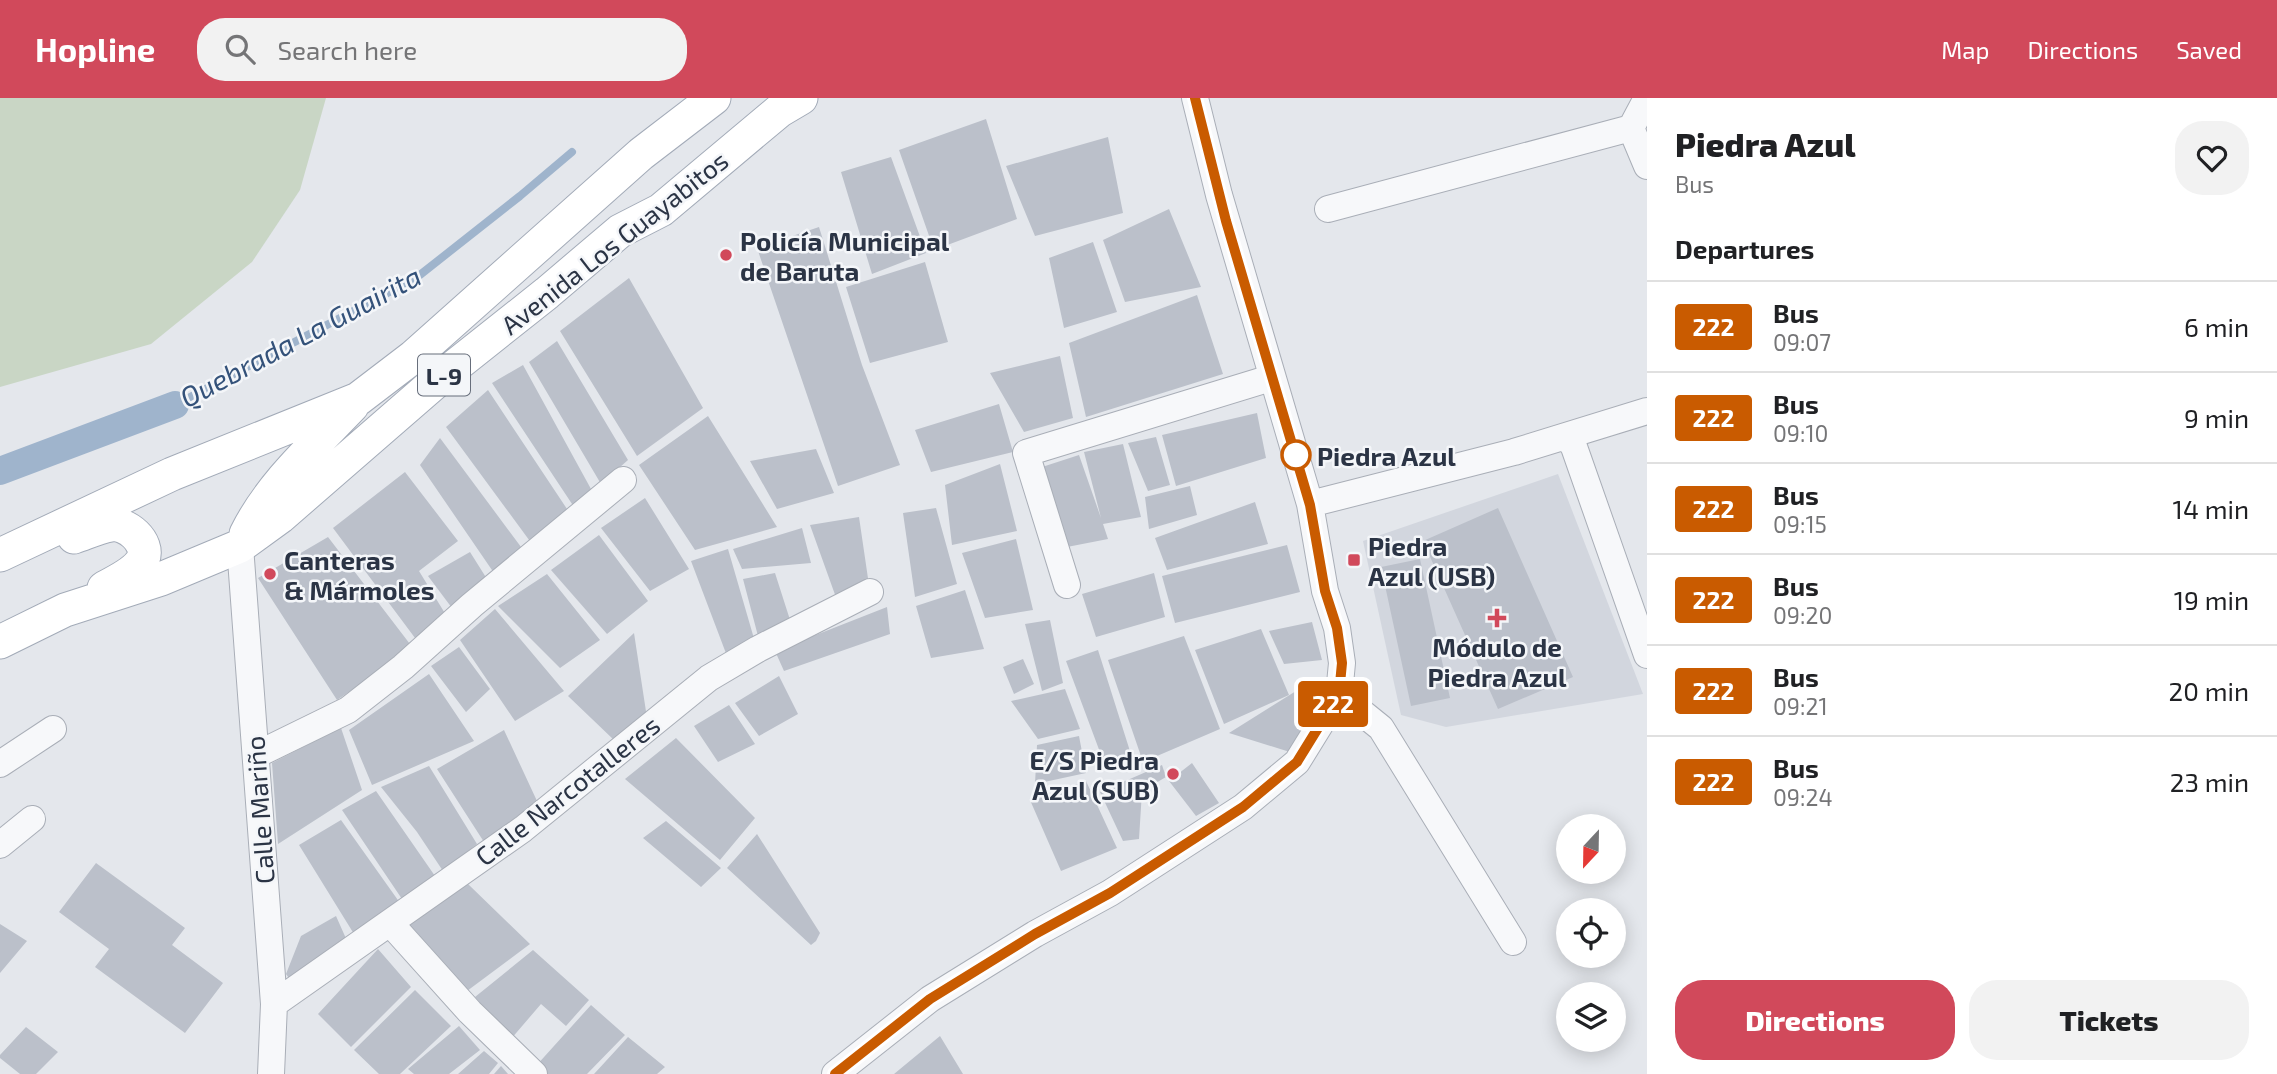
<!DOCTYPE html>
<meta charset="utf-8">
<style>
body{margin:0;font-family:"Exo 2",sans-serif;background:#f2f2f2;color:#202124;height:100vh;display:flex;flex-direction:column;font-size:26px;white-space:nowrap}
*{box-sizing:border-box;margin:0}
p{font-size:23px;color:#757577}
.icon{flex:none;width:38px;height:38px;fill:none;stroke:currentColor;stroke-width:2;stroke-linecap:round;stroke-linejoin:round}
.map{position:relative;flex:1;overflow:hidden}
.panel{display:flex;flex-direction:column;background:#fff;width:630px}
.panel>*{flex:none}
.badge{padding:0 14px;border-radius:5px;font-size:24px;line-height:46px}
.needle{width:46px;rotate:202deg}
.tools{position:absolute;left:1556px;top:716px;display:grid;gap:14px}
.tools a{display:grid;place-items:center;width:70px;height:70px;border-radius:50%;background:#fff;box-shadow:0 4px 18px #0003;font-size:35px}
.map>.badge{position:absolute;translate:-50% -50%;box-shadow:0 0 0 4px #fff}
h2{padding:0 28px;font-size:26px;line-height:63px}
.round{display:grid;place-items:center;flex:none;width:74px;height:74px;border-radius:28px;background:#f2f2f2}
.summary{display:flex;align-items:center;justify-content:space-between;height:119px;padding:0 28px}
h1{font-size:33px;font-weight:800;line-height:52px}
.button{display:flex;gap:14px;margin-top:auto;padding:14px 28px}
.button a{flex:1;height:80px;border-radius:28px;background:#d1495b;color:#fff;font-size:28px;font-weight:800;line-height:80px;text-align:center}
.button a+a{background:#f2f2f2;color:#202124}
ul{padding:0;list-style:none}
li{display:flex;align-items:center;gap:21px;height:91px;padding:0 28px;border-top:2px solid #e0e0e0}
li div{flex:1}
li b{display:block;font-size:26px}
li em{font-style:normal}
li .badge{min-width:77px;font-weight:700;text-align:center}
header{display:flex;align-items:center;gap:42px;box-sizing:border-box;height:98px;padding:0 35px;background:#d1495b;color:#fff}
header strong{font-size:33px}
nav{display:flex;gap:38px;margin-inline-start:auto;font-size:24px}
.search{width:490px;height:63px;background:#f2f2f2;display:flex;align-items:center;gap:18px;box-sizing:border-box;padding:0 24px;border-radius:28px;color:#757577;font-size:26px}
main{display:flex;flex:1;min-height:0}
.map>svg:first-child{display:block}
</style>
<header>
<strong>Hopline</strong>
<div class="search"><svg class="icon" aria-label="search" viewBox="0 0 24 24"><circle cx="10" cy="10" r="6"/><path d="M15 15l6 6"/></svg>Search here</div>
<nav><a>Map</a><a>Directions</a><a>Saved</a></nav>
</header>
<main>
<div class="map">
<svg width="1647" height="976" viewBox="0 0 1647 976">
<rect width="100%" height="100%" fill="#e4e7ec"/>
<path fill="#d2d6de" d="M 1558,376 L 1643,596 L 1446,629 L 1401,617 L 1363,443 Z"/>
<path fill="#c9d6c5" d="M 0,0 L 326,0 L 300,92 L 252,164 L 151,246 L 0,289 Z"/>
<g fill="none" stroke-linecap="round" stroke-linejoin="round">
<path stroke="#9fb4cc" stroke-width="8" d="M 175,307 L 416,180 L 520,98 L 572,54"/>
<path stroke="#9fb4cc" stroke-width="28" d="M 0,373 L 175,307"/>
</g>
<path fill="#bbc0ca" d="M 986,21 L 1017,121 L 934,152 L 899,52 Z
M 1108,39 L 1123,115 L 1035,138 L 1006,68 Z
M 891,59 L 926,155 L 872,176 L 841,74 Z
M 1169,111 L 1201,189 L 1125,204 L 1103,142 Z
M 819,129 L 862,267 L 900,367 L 838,388 L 757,150 Z
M 1093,144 L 1117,214 L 1064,230 L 1049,160 Z
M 925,164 L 948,244 L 870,265 L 846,189 Z
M 629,180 L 703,310 L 637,358 L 560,233 Z
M 1197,197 L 1223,276 L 1086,319 L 1069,245 Z
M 557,243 L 628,362 L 601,386 L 529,264 Z
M 1060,258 L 1073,320 L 1024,334 L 990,275 Z
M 523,267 L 591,391 L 574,409 L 492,285 Z
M 488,292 L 567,411 L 532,446 L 446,329 Z
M 999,306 L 1013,354 L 931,374 L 915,332 Z
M 1257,315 L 1266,360 L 1176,388 L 1162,337 Z
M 708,318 L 777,429 L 695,452 L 639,367 Z
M 1156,339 L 1170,387 L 1148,393 L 1128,345 Z
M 440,340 L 524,453 L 494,475 L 420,367 Z
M 1123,346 L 1141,419 L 1103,426 L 1108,441 L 1067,449 L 1039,370 L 1079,357 L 1101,420 L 1084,354 Z
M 816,351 L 834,395 L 777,411 L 750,363 Z
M 1000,366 L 1017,433 L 952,447 L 945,387 Z
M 405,374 L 458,443 L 419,473 L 446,517 L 418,544 L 333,430 Z
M 1190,388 L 1197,417 L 1149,431 L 1145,399 Z
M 645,400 L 689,471 L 650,493 L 601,430 Z
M 1255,404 L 1268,446 L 1167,472 L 1155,440 Z
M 936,410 L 957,486 L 915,499 L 903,415 Z
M 1498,410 L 1573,579 L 1498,611 L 1423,443 Z
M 859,419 L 870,494 L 838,505 L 810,427 Z
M 802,430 L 811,465 L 742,471 L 733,451 Z
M 599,437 L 648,503 L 607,536 L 551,472 Z
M 328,439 L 413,550 L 337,602 L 258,480 Z
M 1016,441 L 1033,512 L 985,520 L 962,455 Z
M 1287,447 L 1300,494 L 1175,525 L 1162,478 Z
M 728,451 L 755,544 L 727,558 L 691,463 Z
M 470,454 L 487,481 L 452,510 L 428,478 Z
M 1420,461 L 1450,600 L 1411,608 L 1381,469 Z
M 775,475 L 791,525 L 758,538 L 743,481 Z
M 1154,475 L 1165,519 L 1096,539 L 1082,496 Z
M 547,476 L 600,542 L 560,570 L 498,508 Z
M 965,492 L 984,551 L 931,560 L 916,508 Z
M 887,509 L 890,536 L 784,573 L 775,553 Z
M 495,511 L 564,593 L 515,623 L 460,542 Z
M 1050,522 L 1063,585 L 1042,593 L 1025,526 Z
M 1312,524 L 1322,562 L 1284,566 L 1269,533 Z
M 1261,531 L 1289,597 L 1224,626 L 1195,552 Z
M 634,535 L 647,620 L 615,643 L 568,598 Z
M 1184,538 L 1220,631 L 1143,664 L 1108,562 Z
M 459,549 L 490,591 L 466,614 L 431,568 Z
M 1098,552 L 1135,669 L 1107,673 L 1066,563 Z
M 1023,561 L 1034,586 L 1014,596 L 1003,569 Z
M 429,576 L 474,643 L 372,687 L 349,632 Z
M 779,578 L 798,616 L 759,638 L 735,605 Z
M 1312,583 L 1315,608 L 1293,655 L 1229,635 Z
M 1065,591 L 1080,631 L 1038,641 L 1011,603 Z
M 729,607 L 755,646 L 718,664 L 694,628 Z
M 341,630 L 362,692 L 278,746 L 272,665 Z
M 504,632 L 537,703 L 484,744 L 437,671 Z
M 1079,638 L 1086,675 L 1035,686 L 1037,647 Z
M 676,640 L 755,720 L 720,762 L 625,681 Z
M 1192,665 L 1219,705 L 1196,718 L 1169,683 Z
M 1162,667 L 1166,679 L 1142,693 L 1139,741 L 1123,743 L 1100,694 Z
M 429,668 L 477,746 L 443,773 L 417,734 L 381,689 Z
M 1086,683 L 1117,750 L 1061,773 L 1030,702 Z
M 376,693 L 435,778 L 404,804 L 342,712 Z
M 341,722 L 400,805 L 354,836 L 299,747 Z
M 666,723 L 721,770 L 701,789 L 643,740 Z
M 757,736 L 820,835 L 816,843 L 811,847 L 727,770 Z
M 96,765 L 185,830 L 172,847 L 223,885 L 185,935 L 95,869 L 109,851 L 59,814 Z
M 468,786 L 530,846 L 467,893 L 401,828 Z
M 336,818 L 348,845 L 291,883 L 286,876 L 301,838 Z
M 0,826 L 27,843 L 0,875 Z
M 378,851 L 411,889 L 351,949 L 318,916 Z
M 533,852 L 589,902 L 566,928 L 541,906 L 511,941 L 475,899 Z
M 415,892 L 451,928 L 400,976 L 379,976 L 354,952 Z
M 591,907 L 625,937 L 587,976 L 543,976 L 535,969 Z
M 459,928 L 480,952 L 449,976 L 414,976 L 408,971 Z
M 26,929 L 58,954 L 36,976 L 20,976 L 0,960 L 0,957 Z
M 940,938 L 963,976 L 894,976 Z
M 628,939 L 665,969 L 657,976 L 594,976 Z
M 484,953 L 498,965 L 489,976 L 458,976 Z
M 501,968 L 508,976 L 494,976 Z"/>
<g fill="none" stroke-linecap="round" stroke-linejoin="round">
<g stroke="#a9aeb7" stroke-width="28">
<path id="minor" d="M 1631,30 L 1647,68
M 1328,111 L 1631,30 L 1647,0
M 1567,338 L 1574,349 L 1647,557
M 1310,406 L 1514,354 L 1647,313
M 240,448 L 274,906 L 271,976
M 1067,487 L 1026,355 L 1271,280
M 1339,596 L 1381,630 L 1513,844
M 256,657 L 348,612 L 403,569 L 472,507 L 623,382
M 0,666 L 53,631
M 0,747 L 32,721
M 390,825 L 470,914 L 534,976
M 274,906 L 523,731 L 709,580 L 758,551 L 870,494
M 835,976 L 930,901 L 1035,836 L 1110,795 L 1243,709 L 1297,664 L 1339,596 L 1342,565 L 1337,530 L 1325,493 L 1310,406 L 1219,97 L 1195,0"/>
</g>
<g stroke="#a3abb8" stroke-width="35">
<path id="major" d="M 246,436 C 270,387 314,348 352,308
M 74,439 C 86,435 99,429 111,427 C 126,424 150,444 143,461 C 136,475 116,483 104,490
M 0,457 L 172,376 L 358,301 L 413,259 L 641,56 L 714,0
M 0,544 L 65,512 L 161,481 L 240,448 L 280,419 L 440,280 L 547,195 L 620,133 L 661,112 L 779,13 L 801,0"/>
</g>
<use href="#minor" stroke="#f7f8fa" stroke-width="26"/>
<use href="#major" stroke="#fff" stroke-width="33"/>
</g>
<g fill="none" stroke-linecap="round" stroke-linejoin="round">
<g stroke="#fff" stroke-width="16">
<path id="line" d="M 835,976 L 930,901 L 1035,836 L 1110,795 L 1243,709 L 1297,664 L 1339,596 L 1342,565 L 1337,530 L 1325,493 L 1310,407 L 1226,123 L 1195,0"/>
</g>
<use href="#line" stroke="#c95b00" stroke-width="10"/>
</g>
<g fill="#d1495b" stroke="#f4f6f9" stroke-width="2.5">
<circle cx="726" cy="157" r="7"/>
<rect x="1347" y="455" width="14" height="14" rx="3.5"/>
<circle cx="270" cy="476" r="7"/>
<path d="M1493.5 509.5h7v7h7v7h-7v7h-7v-7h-7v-7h7z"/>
<circle cx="1173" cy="676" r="7"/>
</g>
<circle fill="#fff" stroke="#c95b00" stroke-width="3.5" cx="1296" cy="357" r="14"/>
<g text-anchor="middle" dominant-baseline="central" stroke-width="5" stroke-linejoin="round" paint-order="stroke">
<rect fill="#f4f6f9" stroke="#676e7b" stroke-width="2" x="418" y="256.5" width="52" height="41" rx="5"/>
<g font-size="24" font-weight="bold" fill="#2b3445">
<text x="444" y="277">L-9</text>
</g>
<g font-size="26" font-weight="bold" fill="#2b3445" stroke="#f4f6f9" text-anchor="start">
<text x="740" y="142">Policía Municipal<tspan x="740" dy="30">de Baruta</tspan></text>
<text x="1368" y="447">Piedra<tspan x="1368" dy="30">Azul (USB)</tspan></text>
<text x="284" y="461">Canteras<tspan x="284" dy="30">&amp; Mármoles</tspan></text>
<text x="1497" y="548" text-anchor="middle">Módulo de<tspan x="1497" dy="30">Piedra Azul</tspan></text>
<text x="1159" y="661" text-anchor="end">E/S Piedra<tspan x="1159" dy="30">Azul (SUB)</tspan></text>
</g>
<g font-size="26" fill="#2b3445" stroke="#f4f6f9">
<text transform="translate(614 144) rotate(-38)">Avenida Los Guayabitos</text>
<text transform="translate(567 692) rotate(-38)">Calle Narcotalleres</text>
<text transform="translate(259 712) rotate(-94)">Calle Mariño</text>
</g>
<g font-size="26" font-weight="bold" fill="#2b3445" stroke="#f4f6f9" text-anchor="start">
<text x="1317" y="357">Piedra Azul</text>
</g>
<g font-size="28" font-style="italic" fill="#34527a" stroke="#f4f6f9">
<text transform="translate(300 238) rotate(-28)">Quebrada La Guairita</text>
</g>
</g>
</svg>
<div class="tools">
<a><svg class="needle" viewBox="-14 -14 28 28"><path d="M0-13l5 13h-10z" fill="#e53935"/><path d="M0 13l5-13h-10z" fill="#757577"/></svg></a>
<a><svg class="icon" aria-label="locate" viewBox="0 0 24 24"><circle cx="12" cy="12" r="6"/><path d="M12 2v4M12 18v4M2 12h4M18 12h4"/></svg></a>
<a><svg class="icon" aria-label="layers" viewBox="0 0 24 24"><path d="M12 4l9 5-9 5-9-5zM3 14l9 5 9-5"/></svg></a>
</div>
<b class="badge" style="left:1333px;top:606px;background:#c95b00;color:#fff">222</b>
</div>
<section class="panel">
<div class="summary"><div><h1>Piedra Azul</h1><p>Bus</p></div><a class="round"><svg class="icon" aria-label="heart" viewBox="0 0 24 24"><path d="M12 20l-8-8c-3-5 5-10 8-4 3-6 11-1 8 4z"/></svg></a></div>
<h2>Departures</h2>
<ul>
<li><span class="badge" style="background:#c95b00;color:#fff">222</span><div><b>Bus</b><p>09:07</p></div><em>6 min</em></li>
<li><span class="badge" style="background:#c95b00;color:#fff">222</span><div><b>Bus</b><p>09:10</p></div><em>9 min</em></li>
<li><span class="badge" style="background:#c95b00;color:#fff">222</span><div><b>Bus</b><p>09:15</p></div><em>14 min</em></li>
<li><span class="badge" style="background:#c95b00;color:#fff">222</span><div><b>Bus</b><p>09:20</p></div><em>19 min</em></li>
<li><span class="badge" style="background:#c95b00;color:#fff">222</span><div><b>Bus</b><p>09:21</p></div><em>20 min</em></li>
<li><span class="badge" style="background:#c95b00;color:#fff">222</span><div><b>Bus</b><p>09:24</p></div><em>23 min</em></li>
</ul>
<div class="button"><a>Directions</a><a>Tickets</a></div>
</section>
</main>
